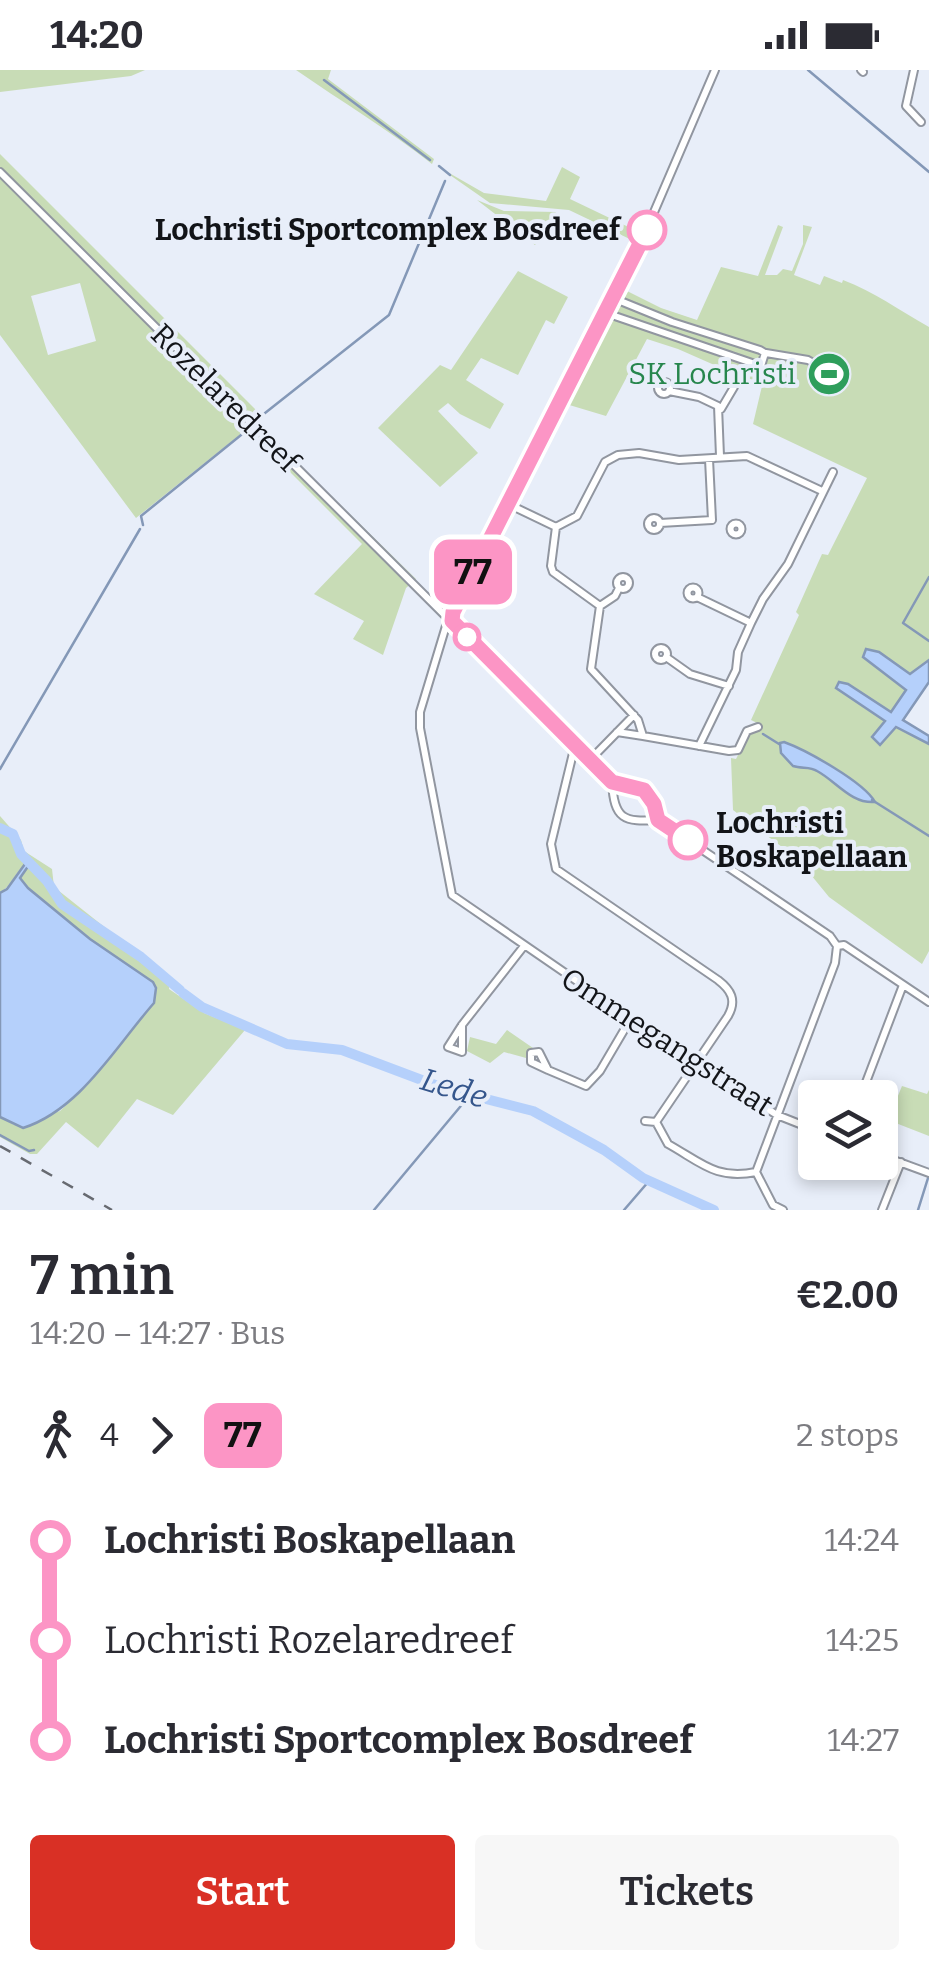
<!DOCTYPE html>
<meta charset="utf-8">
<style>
body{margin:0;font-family:Bitter,serif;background:#f7f7f7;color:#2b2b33;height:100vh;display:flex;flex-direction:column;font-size:38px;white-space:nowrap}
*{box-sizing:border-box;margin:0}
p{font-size:32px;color:#7c7c81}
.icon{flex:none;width:55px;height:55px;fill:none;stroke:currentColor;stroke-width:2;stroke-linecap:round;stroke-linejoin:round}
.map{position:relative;height:1140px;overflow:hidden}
.drawer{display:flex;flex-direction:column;background:#fff;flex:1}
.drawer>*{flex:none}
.badge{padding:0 20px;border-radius:15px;font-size:35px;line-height:65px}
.tools{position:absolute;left:798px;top:1010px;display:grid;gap:20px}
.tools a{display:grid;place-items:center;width:100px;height:100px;border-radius:10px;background:#fff;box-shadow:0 5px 15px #0003;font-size:50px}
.map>.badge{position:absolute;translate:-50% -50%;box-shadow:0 0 0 5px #fff}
.legs{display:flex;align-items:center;gap:15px;height:110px;padding:0 30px;font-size:32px}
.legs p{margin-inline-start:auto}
.head{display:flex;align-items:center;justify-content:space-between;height:170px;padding:0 30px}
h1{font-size:55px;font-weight:600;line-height:75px}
.cta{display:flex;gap:20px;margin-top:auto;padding:20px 30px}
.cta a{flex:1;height:115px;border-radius:10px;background:#d93025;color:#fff;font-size:40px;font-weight:600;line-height:115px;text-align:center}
.cta a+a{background:#f7f7f7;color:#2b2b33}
ul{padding:0 30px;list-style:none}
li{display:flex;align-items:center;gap:35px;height:100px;font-size:38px}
li i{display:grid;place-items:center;width:15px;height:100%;margin:0 12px;background:currentColor}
li i::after{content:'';width:25px;height:25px;margin:-12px;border:8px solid;border-radius:50%;background:#fff}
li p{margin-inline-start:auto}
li:first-child i{background:linear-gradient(#0000 50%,currentColor 0)}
li:last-child i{background:linear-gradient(currentColor 50%,#0000 0)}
.status{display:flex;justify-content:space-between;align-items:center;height:70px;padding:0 50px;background:#fff;direction:ltr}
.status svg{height:28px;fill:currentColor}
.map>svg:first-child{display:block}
</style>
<div class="status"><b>14:20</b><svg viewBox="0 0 49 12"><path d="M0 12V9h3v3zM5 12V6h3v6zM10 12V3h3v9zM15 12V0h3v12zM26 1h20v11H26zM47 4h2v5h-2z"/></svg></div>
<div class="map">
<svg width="929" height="1140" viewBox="0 0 929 1140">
<rect width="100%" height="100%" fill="#e8eef9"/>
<path fill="#c8dcb6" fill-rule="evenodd" d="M 0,0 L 145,0 L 131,6 L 0,22 Z
M 296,0 L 331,0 L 328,9 L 434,89 L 432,94 C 389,60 342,32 296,0 Z
M 0,84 L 263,347 L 257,353 L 416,509 L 406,518 L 383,585 L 353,569 L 364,551 L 314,524 L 362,474 L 247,359 L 136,448 L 0,265 ZM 80,213 L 96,271 L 48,285 L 31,226 Z
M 437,96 L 484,123 L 546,131 L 562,97 L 580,107 L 570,129 L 641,163 L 636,172 L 569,140 L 490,133 Z
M 477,130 L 504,141 L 556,142 L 535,175 Z
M 778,155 L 783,157 L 765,205 L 777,205 L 783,199 L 792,201 L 803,174 L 803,155 L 812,157 L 794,205 L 820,215 L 824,206 L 842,213 L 843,210 C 875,222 897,239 929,257 L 929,590 L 912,604 L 903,600 L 890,608 L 906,620 L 891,643 L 848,614 L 864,638 L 886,651 L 880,675 L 896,657 L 929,674 L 929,881 L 922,894 L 829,827 L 789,778 L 786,780 L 733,740 L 731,688 L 736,689 L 749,663 L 759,654 L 751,650 L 799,545 L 796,542 L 822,484 L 828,485 L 867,408 L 753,354 L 762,316 L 678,279 L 647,269 L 606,346 L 566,334 L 623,219 L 661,238 L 697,250 L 721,197 L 758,206 Z
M 518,201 L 568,227 L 554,254 L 546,250 L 518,305 L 481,288 L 466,310 L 504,334 L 490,359 L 460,344 L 448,333 L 438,341 L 478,383 L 440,417 L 378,358 L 440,295 L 451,300 Z
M 0,746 L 21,770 L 24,781 L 52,799 L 54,817 L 170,909 L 169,919 L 204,943 L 245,960 L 173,1045 L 137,1029 L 98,1078 L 66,1052 L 37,1084 L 30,1084 L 0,1067 L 0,1047 L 14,1055 L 60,1041 L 81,1021 L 154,933 L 156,918 L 153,912 C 109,879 56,851 20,808 L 29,795 L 25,794 C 15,803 11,816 0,823 Z
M 507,960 L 533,978 L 526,988 L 504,982 L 490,993 L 467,981 L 470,967 L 496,974 Z
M 902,1016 L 927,1024 L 929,1020 L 929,1066 L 888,1050 Z"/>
<path fill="#b5d0fb" stroke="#8498b7" stroke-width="2.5" d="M 866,579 L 879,582 L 910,604 L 929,590 L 929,612 L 903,650 L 929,666 L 929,674 L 896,657 L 880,675 L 872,667 L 885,651 L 836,618 L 839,612 L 848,614 L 891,642 L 906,620 L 863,587 Z
M 784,672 C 806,680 864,712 875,732 C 851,734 836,711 817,701 C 810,696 802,699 793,696 L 781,683 L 780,673 Z
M 25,794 L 29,795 L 20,808 L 28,818 L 90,869 L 153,912 L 156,918 L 154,933 C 116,976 80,1040 23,1058 L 0,1047 L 0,823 L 7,819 Z"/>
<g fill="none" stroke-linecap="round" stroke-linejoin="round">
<path stroke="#8498b7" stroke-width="2.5" d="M 808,0 L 929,102
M 324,10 L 430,90
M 439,96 L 450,105
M 260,347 L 389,245 L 445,111
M 143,455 L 141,446 L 246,361
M 929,507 L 903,553 L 929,571
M 763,664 L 779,674
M 0,699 L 140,459
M 872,730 L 929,766
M 0,1065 L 29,1081 L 34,1080
M 374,1140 L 470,1025
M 624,1140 L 649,1111
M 918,1140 L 928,1108"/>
<path stroke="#b5d0fb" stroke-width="10" d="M 0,758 L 13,764 L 21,784 L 47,811 L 62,834 L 141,887 L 180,920
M 183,923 L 202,937 L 287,974 L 342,980 L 443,1018 L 533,1041 L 604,1080 L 643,1108 L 714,1140"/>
<g stroke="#9196a0" stroke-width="10">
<path id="minor" d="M 715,0 L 639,177 L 458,531 L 453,551 L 446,556 L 420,642 L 420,658 L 452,825 L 696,993 L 777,1045 L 815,1060
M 861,0 L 863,2
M 914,0 L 906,36 L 921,52
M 0,102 L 612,712 C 614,750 624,752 658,750 L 830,866 L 837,876 L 844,875 L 929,932
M 606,243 L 755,294 L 761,296 L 765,283 L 760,280 L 672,252 L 613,228
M 766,283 L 808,290 L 836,306 L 843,294
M658 318a6 6 0 1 1 12 0a6 6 0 1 1-12 0Z
M 669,321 L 699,327 L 718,336 L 720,386
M 721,339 L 734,317
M 508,434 L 556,457 L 577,446 L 605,392 L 618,385 L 639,383 L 679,390 L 747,386 L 822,421
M648 454a6 6 0 1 1 12 0a6 6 0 1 1-12 0Z
M 660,453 L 712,450 L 709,389
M730.5 459a5.5 5.5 0 1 1 11 0a5.5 5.5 0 1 1-11 0Z
M 556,457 L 551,496 L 553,502 L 600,536 L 591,599 L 638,650 L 643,666 L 617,662
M617 513a6 6 0 1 1 12 0a6 6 0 1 1-12 0Z
M687.5 523a5.5 5.5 0 1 1 11 0a5.5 5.5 0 1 1-11 0Z
M 697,527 L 751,553
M 600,536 L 615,526 L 619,518
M655 584a6 6 0 1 1 12 0a6 6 0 1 1-12 0Z
M 666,587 L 690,604 L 729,616
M 643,666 L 729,681 L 738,680 L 747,661 L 758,657
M 575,675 L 551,774 L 556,799 L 718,910 C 731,920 737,930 728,946 L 656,1052 L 668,1074 C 702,1093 716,1110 756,1102
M 699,676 L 736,600 L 738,582 L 751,553 L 763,529 L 788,494 L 833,402
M 590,690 L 634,645
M 612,712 L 644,720 L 654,734 L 658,750
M 462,955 L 462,982 L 448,977 L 462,955 L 524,876
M 548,1000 L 531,992 L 531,983 L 539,982 L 548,1000 L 586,1016 L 600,1001 L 630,950
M 860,1028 L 903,915
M 645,1051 L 656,1052
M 880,1085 L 929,1103
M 756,1102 L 835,893 L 837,876
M 756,1102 L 773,1135 L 783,1140
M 882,1140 L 901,1092"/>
</g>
<use href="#minor" stroke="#fff" stroke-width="6"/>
<path stroke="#676a71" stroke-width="2.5" stroke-dasharray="12 12" stroke-linecap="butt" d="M 0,1076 L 112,1140"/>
</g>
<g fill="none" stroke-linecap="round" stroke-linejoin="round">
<g stroke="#fff" stroke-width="22">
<path id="line-1" d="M 647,160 L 453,542 L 452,551 L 612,712 L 644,720 L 654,734 L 658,750 L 688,770"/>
</g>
<use href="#line-1" stroke="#fc95c5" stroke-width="15"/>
</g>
<defs>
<g id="stadium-disc" transform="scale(2.25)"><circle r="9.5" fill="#2e9e5b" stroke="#e8eef9"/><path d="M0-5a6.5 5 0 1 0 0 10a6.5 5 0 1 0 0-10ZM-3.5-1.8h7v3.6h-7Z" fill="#fff"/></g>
</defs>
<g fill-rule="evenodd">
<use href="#stadium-disc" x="829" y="304"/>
</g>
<g fill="#fff" stroke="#fc95c5" stroke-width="5">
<circle cx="647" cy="160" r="18"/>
<circle cx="467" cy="567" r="12"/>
<circle cx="688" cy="770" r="18"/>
</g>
<g text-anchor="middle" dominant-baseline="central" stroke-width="8" stroke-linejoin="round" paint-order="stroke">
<g font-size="30" font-weight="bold" fill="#121418" stroke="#e8eef9" text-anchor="end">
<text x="620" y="160">Lochristi Sportcomplex Bosdreef</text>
<text x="716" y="753" text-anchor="start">Lochristi<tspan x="716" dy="34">Boskapellaan</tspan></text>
</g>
<g font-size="30" fill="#27864d" stroke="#e8eef9" text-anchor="end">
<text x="796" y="304">SK Lochristi</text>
</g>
<g font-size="30" fill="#121418" stroke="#e8eef9">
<text transform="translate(225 328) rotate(45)">Rozelaredreef</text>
<text transform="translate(667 972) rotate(33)">Ommegangstraat</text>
</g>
<g font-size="32" font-style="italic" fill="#35568c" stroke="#e8eef9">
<text transform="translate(454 1018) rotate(17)">Lede</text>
</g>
</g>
</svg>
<div class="tools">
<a><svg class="icon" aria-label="layers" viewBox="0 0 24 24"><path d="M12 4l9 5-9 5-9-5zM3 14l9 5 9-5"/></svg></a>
</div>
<b class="badge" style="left:473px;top:502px;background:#fc95c5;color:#111">77</b>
</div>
<section class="drawer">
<div class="head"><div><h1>7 min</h1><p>14:20 – 14:27 · Bus</p></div><b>€2.00</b></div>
<div class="legs"><svg class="icon" aria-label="walk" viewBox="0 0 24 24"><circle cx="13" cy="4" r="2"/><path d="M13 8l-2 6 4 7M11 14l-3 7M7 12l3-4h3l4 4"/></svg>4<svg class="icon" aria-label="forward" viewBox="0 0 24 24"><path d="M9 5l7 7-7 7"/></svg><b class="badge" style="background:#fc95c5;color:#111">77</b><p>2 stops</p></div>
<ul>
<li><i style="color:#fc95c5"></i><b>Lochristi Boskapellaan</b><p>14:24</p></li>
<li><i style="color:#fc95c5"></i><span>Lochristi Rozelaredreef</span><p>14:25</p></li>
<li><i style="color:#fc95c5"></i><b>Lochristi Sportcomplex Bosdreef</b><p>14:27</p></li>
</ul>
<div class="cta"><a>Start</a><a>Tickets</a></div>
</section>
